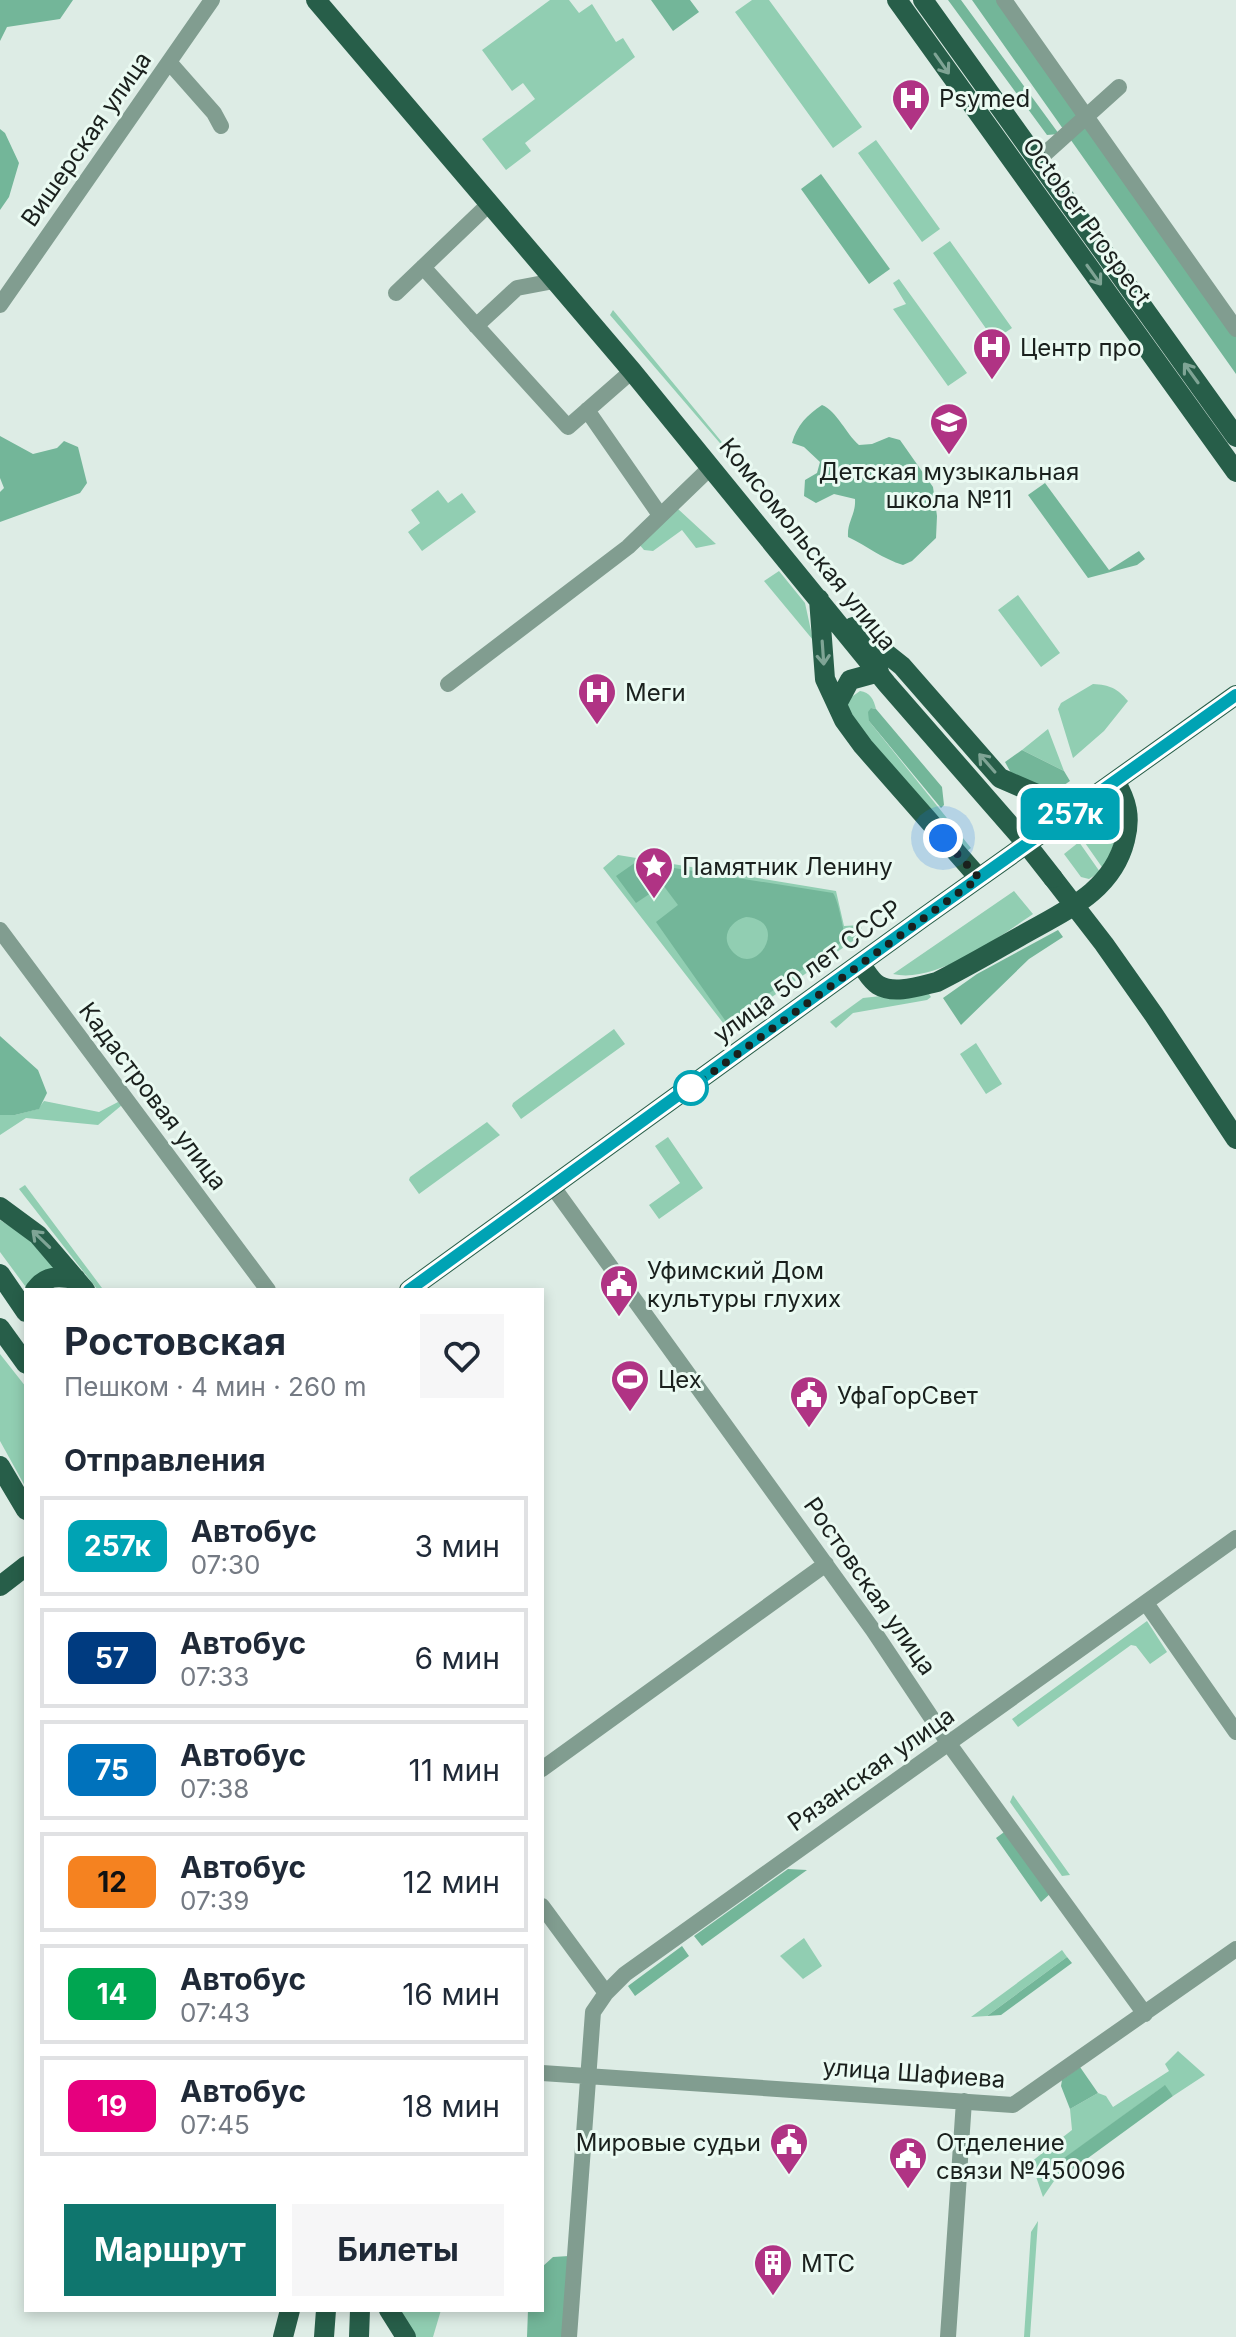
<!DOCTYPE html>
<html lang="ru">
<meta charset="utf-8">
<style>
body{margin:0;font-family:Inter,sans-serif;background:#f6f6f7;color:#1f2937;height:100vh;display:flex;flex-direction:column;font-size:30px;white-space:nowrap}
*{box-sizing:border-box;margin:0}
p{font-size:26px;color:#747a83}
.icon{flex:none;width:44px;height:44px;fill:none;stroke:currentColor;stroke-width:2;stroke-linecap:round;stroke-linejoin:round}
.map{position:relative;flex:1;overflow:hidden}
.drawer{position:absolute;left:24px;top:1288px;width:520px;height:1024px;display:flex;flex-direction:column;background:#fff;border-radius:0px;box-shadow:0 4px 12px #0003}
.drawer>*{flex:none}
.badge{padding:0 16px;border-radius:12px;font-size:28px;line-height:52px}
.you{position:absolute;width:40px;height:40px;margin:-20px;border:6px solid #fff;border-radius:50%;background:#1a73e8;box-shadow:0 0 0 12px #1a73e833}
.map>.badge{position:absolute;translate:-50% -50%;box-shadow:0 0 0 4px #fff}
h2{padding:0 40px;font-size:30px;line-height:72px}
.round{display:grid;place-items:center;flex:none;width:84px;height:84px;border-radius:0px;background:#f6f6f7}
.overview{display:flex;align-items:center;justify-content:space-between;height:136px;padding:0 40px}
h1{font-size:38px;font-weight:700;line-height:60px}
.action{display:flex;gap:16px;margin-top:auto;padding:16px 40px}
.action a{flex:1;height:92px;border-radius:0px;background:#0f766e;color:#fff;font-size:32px;font-weight:700;line-height:92px;text-align:center}
.action a+a{background:#f6f6f7;color:#1f2937}
ul{padding:0;list-style:none}
li{display:flex;align-items:center;gap:24px;height:100px;margin:0 16px 12px;padding:0 24px;border:4px solid #e0e1e3;border-radius:0px}
li div{flex:1}
li b{display:block;font-size:30px}
li em{font-style:normal}
li .badge{min-width:88px;font-weight:700;text-align:center}
.map>svg:first-child{display:block}
</style>
<div class="map">
<svg width="1236" height="2337" viewBox="0 0 1236 2337">
<rect width="100%" height="100%" fill="#ddece5"/>
<path fill="#91ceb2" d="M 550,0 L 569,0 L 579,13 L 592,4 L 616,42 L 623,38 L 635,57 L 525,143 L 531,151 L 506,170 L 482,139 L 535,99 L 523,83 L 512,91 L 482,50 Z
M 752,0 L 769,0 L 862,127 L 833,148 L 735,12 Z
M 876,140 L 940,229 L 922,242 L 858,153 Z
M 950,241 L 1012,328 L 994,340 L 933,253 Z
M 899,279 L 967,373 L 948,386 L 893,309 L 906,304 L 893,283 Z
M 613,310 L 735,458 L 731,456 L 610,315 Z
M 438,490 L 448,503 L 462,493 L 476,512 L 422,551 L 408,532 L 420,523 L 411,510 Z
M 678,509 L 716,544 L 696,548 L 682,530 L 653,551 L 644,550 L 638,543 Z
M 779,571 L 805,603 L 813,640 L 764,581 Z
M 1018,595 L 1060,653 L 1041,667 L 998,610 Z
M 1093,684 C 1110,685 1117,688 1128,701 L 1104,731 L 1073,758 L 1058,709 L 1061,703 Z
M 860,691 C 870,692 874,700 876,709 L 871,708 L 869,721 L 971,848 L 963,854 L 860,729 L 847,705 L 850,698 Z
M 1048,729 L 1064,771 L 1022,750 Z
M 1122,807 L 1123,819 L 1104,870 L 1083,840 Z
M 1079,842 L 1100,872 L 1089,879 L 1081,877 L 1064,854 Z
M 618,855 L 836,891 L 844,926 L 861,925 L 863,934 L 727,1028 L 603,868 Z
M 1014,891 L 1033,914 C 999,937 936,984 893,974 Z
M 927,991 L 931,997 L 927,1000 L 853,1013 L 836,1028 L 830,1022 L 863,998 Z
M 614,1029 L 625,1044 L 521,1119 L 512,1106 L 513,1103 Z
M 976,1043 L 1002,1084 L 986,1094 L 960,1054 Z
M 44,1101 L 99,1112 L 118,1102 L 122,1105 L 98,1125 L 26,1118 L 0,1135 L 0,1115 L 15,1115 L 38,1109 Z
M 487,1122 L 500,1135 L 419,1194 L 409,1180 L 410,1177 Z
M 668,1137 L 703,1188 L 659,1219 L 649,1205 L 680,1183 L 655,1146 Z
M 25,1185 L 102,1288 L 97,1289 L 19,1189 Z
M 0,1220 L 27,1237 L 56,1270 L 28,1290 L 0,1252 Z
M 0,1354 L 26,1387 L 26,1488 L 0,1441 Z
M 1147,1621 L 1167,1652 L 1150,1664 L 1136,1646 L 1131,1645 L 1018,1727 L 1012,1719 Z
M 1013,1795 L 1070,1875 L 1062,1876 L 1010,1802 Z
M 804,1938 L 822,1966 L 803,1979 L 780,1956 Z
M 1062,1950 L 1067,1957 L 987,2016 L 971,2017 Z
M 1178,2051 L 1205,2075 L 1173,2096 L 1164,2086 L 1054,2166 L 1062,2177 L 1054,2181 L 1043,2197 L 1031,2162 L 1072,2130 L 1070,2109 L 1098,2093 L 1106,2096 L 1113,2107 L 1169,2071 L 1165,2064 Z
M 1038,2221 L 1030,2337 L 1024,2337 L 1031,2232 Z
M 396,2310 L 441,2310 L 433,2337 L 414,2337 Z"/>
<path fill="#73b699" fill-rule="evenodd" d="M 0,0 L 73,0 L 60,19 L 7,27 L 0,41 Z
M 651,0 L 690,0 L 699,12 L 673,31 Z
M 948,0 L 961,0 L 1059,134 L 1047,135 Z
M 972,0 L 998,0 L 1236,335 L 1236,374 Z
M 0,129 L 5,133 L 19,163 L 9,197 L 0,210 Z
M 821,174 L 890,269 L 869,284 L 801,189 Z
M 822,405 C 837,411 846,434 859,445 L 872,444 L 889,437 L 900,440 L 933,487 L 937,516 L 936,538 L 912,561 L 903,565 C 883,559 867,546 848,537 C 847,521 856,515 855,499 L 834,494 L 816,503 L 804,496 L 805,480 L 817,473 L 820,462 L 804,447 L 792,443 C 797,425 807,415 822,405 Z
M 0,436 L 33,454 L 57,448 L 64,441 L 78,447 L 87,483 L 80,493 L 0,522 L 0,492 L 4,488 L 0,478 Z
M 1045,483 L 1109,570 L 1139,551 L 1145,559 L 1137,565 L 1088,578 L 1028,495 Z
M 871,708 L 876,709 L 942,787 L 944,805 L 941,808 L 869,721 L 868,712 Z
M 1022,750 L 1064,771 L 1070,781 L 1054,792 L 1011,773 L 1005,762 Z
M 636,862 L 833,893 C 839,902 842,926 846,939 L 727,1023 L 656,922 L 678,905 L 663,885 L 636,903 L 616,876 ZM 746,917 C 791,920 757,980 732,951 C 720,937 730,921 746,917 Z
M 1058,930 L 1063,937 L 1029,959 L 961,1025 L 943,998 L 977,974 Z
M 0,1036 L 38,1070 L 47,1093 L 39,1109 L 15,1115 L 0,1115 Z
M 1007,1830 L 1051,1893 L 1041,1902 L 996,1838 Z
M 788,1869 L 807,1870 L 702,1946 L 694,1936 Z
M 682,1946 L 689,1956 L 635,1996 L 628,1986 Z
M 1067,1957 L 1072,1963 L 1001,2015 L 987,2016 Z
M 1080,2067 L 1098,2093 L 1070,2109 L 1061,2086 L 1062,2080 Z
M 1165,2085 L 1173,2096 L 1062,2177 L 1053,2166 Z
M 569,2256 L 563,2337 L 527,2337 L 528,2310 L 542,2310 L 542,2267 L 553,2257 Z"/>
<g fill="none" stroke-linecap="round" stroke-linejoin="round">
<path stroke="#819d90" stroke-width="16" d="M 1004,0 L 1236,329
M 169,62 L 214,113 L 221,126
M 1038,160 L 1119,87
M 423,267 L 568,427 L 632,371
M 396,293 L 488,205
M 0,305 L 212,0
M 476,326 L 517,288 L 554,281
M 587,410 L 660,515
M 448,684 L 628,547 L 711,467
M 0,930 L 268,1290
M 553,1187 L 873,1630 L 949,1744 L 1145,2014
M 1146,1603 L 1236,1732
M 542,1769 L 826,1564
M 542,1906 L 606,1993
M 542,2073 L 1013,2105 L 1236,1949
M 569,2337 L 593,2012 L 606,1993 L 625,1974 L 1236,1538
M 948,2337 L 964,2101"/>
<path stroke="#275e49" stroke-width="20" d="M 316,0 L 632,371 L 887,684 L 1024,841
M 897,0 L 1236,472
M 923,0 L 1236,437
M 819,599 L 825,679 L 844,720 L 863,746 L 979,878
M 853,627 L 902,666 L 1000,778 L 1053,801 L 1080,807
M 837,704 L 850,680 L 879,672
M 1053,878 L 1104,944 L 1154,1015 L 1236,1139
M 861,965 C 866,971 871,981 878,985 C 894,995 920,986 937,982 C 965,968 992,952 1019,937 C 1062,912 1112,893 1125,840 C 1131,817 1127,801 1115,781
M 0,1207 L 38,1235 L 85,1290
M 0,1274 L 26,1312
M 35,1290 C 46,1275 58,1276 76,1279
M 409,1290 L 924,917 L 1236,695
M 0,1328 L 26,1364
M 0,1466 L 26,1510
M 0,1586 L 26,1566
M 389,2310 L 406,2337
M 283,2337 L 290,2310
M 324,2337 L 326,2310
M 359,2337 L 360,2310"/>
<path stroke="#275e49" stroke-width="20" d="M 1024,841 L 1053,878"/>
</g>
<defs><path id="oneway-shaft" d="M-6 0H5M1.5-3L5.5 0L1.5 3" fill="none" stroke-width="1.6" stroke-linecap="round" stroke-linejoin="round" transform="scale(2)"/></defs>
<g stroke="#7fa495">
<use href="#oneway-shaft" transform="translate(942 64) rotate(55)"/>
<use href="#oneway-shaft" transform="translate(1094 275) rotate(54)"/>
<use href="#oneway-shaft" transform="translate(1191 373) rotate(-126)"/>
<use href="#oneway-shaft" transform="translate(823 653) rotate(86)"/>
<use href="#oneway-shaft" transform="translate(987 763) rotate(-131)"/>
<use href="#oneway-shaft" transform="translate(41 1239) rotate(-136)"/>
</g>
<g fill="none" stroke-linecap="round" stroke-linejoin="round">
<g stroke="#fff" stroke-width="18">
<path id="line" d="M 409,1290 L 924,917 L 1236,695"/>
</g>
<use href="#line" stroke="#00a3b4" stroke-width="12"/>
<path stroke="#1a201d" stroke-width="8" stroke-dasharray="0 14.4" d="M 691,1088 L 979,878 L 943,838"/>
</g>
<defs>
<g id="hospital-pin" transform="scale(2)"><path d="M0 17L-7.5 6A9.5 9.5 0 1 1 7.5 6Z" fill="#b03384" stroke="#eafaf2"/><path d="M-5-5h3v3.5h4V-5h3V5h-3V1.5h-4V5h-3Z" fill="#fff"/></g>
<g id="school-pin" transform="scale(2)"><path d="M0 17L-7.5 6A9.5 9.5 0 1 1 7.5 6Z" fill="#b03384" stroke="#eafaf2"/><path d="M0-5L7-2L0 1L-7-2ZM-4 1L0 2.5L4 1V4Q0 6-4 4Z" fill="#fff"/></g>
<g id="sight-pin" transform="scale(2)"><path d="M0 17L-7.5 6A9.5 9.5 0 1 1 7.5 6Z" fill="#b03384" stroke="#eafaf2"/><path d="M0-6L1.8-2.2L6-1.7L2.9 1.2L3.7 5.4L0 3.3L-3.7 5.4L-2.9 1.2L-6-1.7L-1.8-2.2Z" fill="#fff"/></g>
<g id="civic-pin" transform="scale(2)"><path d="M0 17L-7.5 6A9.5 9.5 0 1 1 7.5 6Z" fill="#b03384" stroke="#eafaf2"/><path d="M-.6-6.5H3V-4.5H.6V-3L4-1V1h2V6H-6V1h2V-1L-.6-3ZM-1.2 2.5V6h2.4V2.5Z" fill="#fff"/></g>
<g id="stadium-pin" transform="scale(2)"><path d="M0 17L-7.5 6A9.5 9.5 0 1 1 7.5 6Z" fill="#b03384" stroke="#eafaf2"/><path d="M0-5a6.5 5 0 1 0 0 10a6.5 5 0 1 0 0-10ZM-3.5-1.8h7v3.6h-7Z" fill="#fff"/></g>
<g id="building-pin" transform="scale(2)"><path d="M0 17L-7.5 6A9.5 9.5 0 1 1 7.5 6Z" fill="#b03384" stroke="#eafaf2"/><path d="M-4-6H4V6H1V3H-1V6H-4ZM-2.5-4.3h1.7v1.8h-1.7ZM.8-4.3h1.7v1.8H.8ZM-2.5-1h1.7V.8h-1.7ZM.8-1h1.7V.8H.8Z" fill="#fff"/></g>
</defs>
<g fill-rule="evenodd">
<use href="#hospital-pin" x="911" y="98"/>
<use href="#hospital-pin" x="992" y="347"/>
<use href="#school-pin" x="949" y="422"/>
<use href="#hospital-pin" x="597" y="692"/>
<use href="#sight-pin" x="654" y="866"/>
<use href="#civic-pin" x="619" y="1284"/>
<use href="#stadium-pin" x="630" y="1379"/>
<use href="#civic-pin" x="809" y="1395"/>
<use href="#civic-pin" x="789" y="2142"/>
<use href="#civic-pin" x="908" y="2156"/>
<use href="#building-pin" x="773" y="2263"/>
</g>
<circle fill="#fff" stroke="#00a3b4" stroke-width="4" cx="691" cy="1088" r="16"/>
<g text-anchor="middle" dominant-baseline="central" stroke-width="6" stroke-linejoin="round" paint-order="stroke">
<g font-size="24" fill="#1a201d" stroke="#eafaf2" text-anchor="start">
<text x="939" y="98">Psymed</text>
<text x="1020" y="347">Центр про</text>
<text x="949" y="471" text-anchor="middle">Детская музыкальная<tspan x="949" dy="28">школа №11</tspan></text>
<text x="625" y="692">Меги</text>
<text x="682" y="866">Памятник Ленину</text>
<text x="647" y="1270">Уфимский Дом<tspan x="647" dy="28">культуры глухих</tspan></text>
<text x="658" y="1379">Цех</text>
<text x="837" y="1395">УфаГорСвет</text>
<text x="761" y="2142" text-anchor="end">Мировые судьи</text>
<text x="936" y="2142">Отделение<tspan x="936" dy="28">связи №450096</tspan></text>
<text x="801" y="2263">МТС</text>
</g>
<g font-size="24" fill="#1a201d" stroke="#eafaf2">
<text transform="translate(86 139) rotate(-55)">Вишерская улица</text>
<text transform="translate(1087 221) rotate(54)">October Prospect</text>
<text transform="translate(808 544) rotate(51)">Комсомольская улица</text>
<text transform="translate(807 971) rotate(-36)">улица 50 лет СССР</text>
<text transform="translate(153 1096) rotate(53)">Кадастровая улица</text>
<text transform="translate(870 1586) rotate(55)">Ростовская улица</text>
<text transform="translate(871 1769) rotate(-35)">Рязанская улица</text>
<text transform="translate(914 2073) rotate(4)">улица Шафиева</text>
</g>
</g>
</svg>
<div class="you" style="left:943px;top:838px"></div>
<b class="badge" style="left:1070px;top:814px;background:#00a3b4;color:#fff">257к</b>
<section class="drawer">
<div class="overview"><div><h1>Ростовская</h1><p>Пешком · 4 мин · 260 m</p></div><a class="round"><svg class="icon" aria-label="heart" viewBox="0 0 24 24"><path d="M12 20l-8-8c-3-5 5-10 8-4 3-6 11-1 8 4z"/></svg></a></div>
<h2>Отправления</h2>
<ul>
<li><span class="badge" style="background:#00a3b4;color:#fff">257к</span><div><b>Автобус</b><p>07:30</p></div><em>3 мин</em></li>
<li><span class="badge" style="background:#003b80;color:#fff">57</span><div><b>Автобус</b><p>07:33</p></div><em>6 мин</em></li>
<li><span class="badge" style="background:#0072bc;color:#fff">75</span><div><b>Автобус</b><p>07:38</p></div><em>11 мин</em></li>
<li><span class="badge" style="background:#f58220;color:#111">12</span><div><b>Автобус</b><p>07:39</p></div><em>12 мин</em></li>
<li><span class="badge" style="background:#00a651;color:#fff">14</span><div><b>Автобус</b><p>07:43</p></div><em>16 мин</em></li>
<li><span class="badge" style="background:#e6007e;color:#fff">19</span><div><b>Автобус</b><p>07:45</p></div><em>18 мин</em></li>
</ul>
<div class="action"><a>Маршрут</a><a>Билеты</a></div>
</section>
</div>
